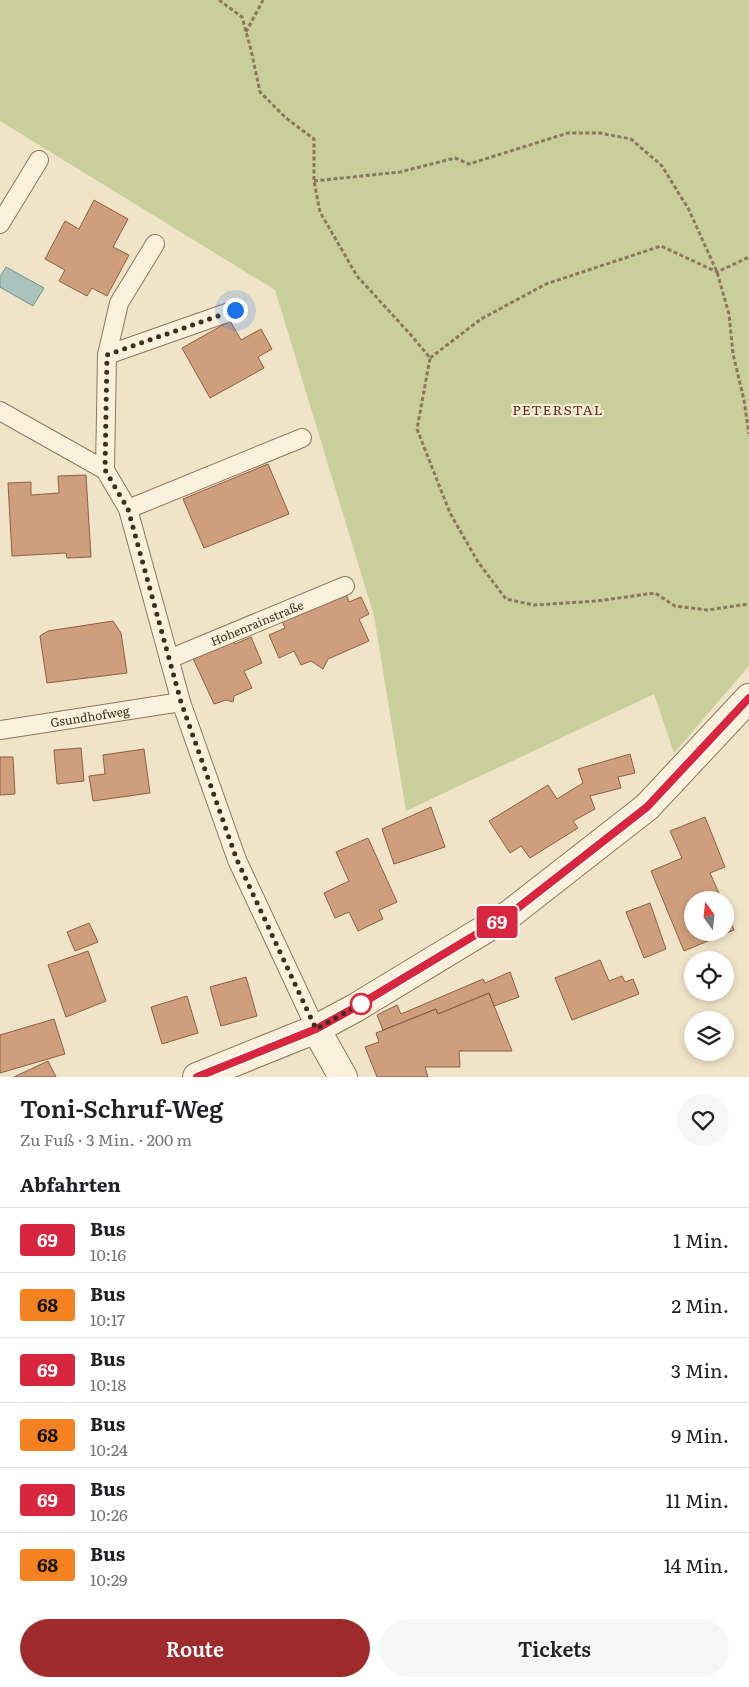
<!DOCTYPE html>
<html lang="de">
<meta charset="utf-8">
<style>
body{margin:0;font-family:Literata,serif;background:#f6f6f6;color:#202124;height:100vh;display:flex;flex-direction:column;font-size:19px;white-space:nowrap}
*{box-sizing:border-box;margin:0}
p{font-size:16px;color:#757577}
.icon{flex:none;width:28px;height:28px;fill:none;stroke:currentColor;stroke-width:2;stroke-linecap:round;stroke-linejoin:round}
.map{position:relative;height:1077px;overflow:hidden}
.details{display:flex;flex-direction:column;background:#fff;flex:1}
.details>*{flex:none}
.badge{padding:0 10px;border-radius:4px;font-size:18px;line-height:32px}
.needle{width:32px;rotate:345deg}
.buttons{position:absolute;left:684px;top:891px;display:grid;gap:10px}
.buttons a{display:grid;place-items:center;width:50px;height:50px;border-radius:50%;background:#fff;box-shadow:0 2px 8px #0003;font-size:25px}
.you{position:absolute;width:25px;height:25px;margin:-12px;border:4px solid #fff;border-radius:50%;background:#1a73e8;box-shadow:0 0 0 8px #1a73e833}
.map>.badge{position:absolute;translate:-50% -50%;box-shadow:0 0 0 2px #fff}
h2{padding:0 20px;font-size:19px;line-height:45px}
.round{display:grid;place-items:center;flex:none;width:52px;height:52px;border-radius:26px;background:#f6f6f6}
.headline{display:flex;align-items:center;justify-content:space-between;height:85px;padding:0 20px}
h1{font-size:24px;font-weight:600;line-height:38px}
.action{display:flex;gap:10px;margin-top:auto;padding:10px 20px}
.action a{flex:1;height:58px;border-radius:30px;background:#9e2a2b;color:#fff;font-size:20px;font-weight:600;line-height:58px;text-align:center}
.action a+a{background:#f6f6f6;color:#202124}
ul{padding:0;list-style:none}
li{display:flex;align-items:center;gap:15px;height:65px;padding:0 20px;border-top:1px solid #e0e0e0}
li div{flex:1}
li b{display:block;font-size:19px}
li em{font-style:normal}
li .badge{min-width:55px;font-weight:700;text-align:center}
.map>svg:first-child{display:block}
</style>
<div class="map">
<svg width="749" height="1077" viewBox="0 0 749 1077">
<rect width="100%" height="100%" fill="#f0e4c8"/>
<path fill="#c9cf9b" d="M 0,0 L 749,0 L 749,666 L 674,753 L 654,694 L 406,811 L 374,616 L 275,290 L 0,121 Z"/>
<path fill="#a9c4bc" stroke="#6f938a" d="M 6,267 L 44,288 L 33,306 L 0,287 L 0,277 Z"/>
<path fill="#cf9f7d" stroke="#8d5f41" d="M 94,200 L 128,219 L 113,247 L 129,255 L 107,296 L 92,288 L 87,296 L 59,281 L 65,270 L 45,259 L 65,221 L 79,229 Z
M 230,321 L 241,340 L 261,329 L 272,349 L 258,357 L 264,368 L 210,398 L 182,348 Z
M 268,464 L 289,514 L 204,548 L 183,499 Z
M 86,475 L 91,557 L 67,558 L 66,553 L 12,556 L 8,483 L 31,482 L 31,495 L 59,493 L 58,476 Z
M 346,594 L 349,602 L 361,597 L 369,614 L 359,619 L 369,641 L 328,659 L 323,669 L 311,661 L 301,665 L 294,651 L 279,658 L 269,635 L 285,628 L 282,621 Z
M 113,621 L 121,633 L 127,673 L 47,683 L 40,636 L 48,631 Z
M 232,637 L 235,644 L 251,637 L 262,663 L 244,671 L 252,688 L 234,696 L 233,702 L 226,700 L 214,704 L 191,654 Z
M 81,748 L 84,781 L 57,784 L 54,750 Z
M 144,749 L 150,793 L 93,801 L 89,776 L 105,774 L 103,755 Z
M 630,754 L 635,773 L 618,777 L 621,788 L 590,796 L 595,809 L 573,821 L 578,828 L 530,858 L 521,846 L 510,853 L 489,821 L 548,785 L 557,799 L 583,783 L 578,769 Z
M 0,757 L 13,757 L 15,794 L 0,795 Z
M 431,807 L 445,847 L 394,864 L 382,829 Z
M 705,817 L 725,867 L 710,873 L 722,900 L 692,900 L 692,932 L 725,932 L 725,908 L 734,930 L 684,951 L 651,871 L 682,858 L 670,831 Z
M 368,838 L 397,902 L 379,910 L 383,919 L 358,931 L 349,912 L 335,918 L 324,893 L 349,881 L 336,852 Z
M 650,903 L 666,949 L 644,958 L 626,912 Z
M 89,923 L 98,942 L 75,951 L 67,932 Z
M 88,951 L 106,1001 L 66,1017 L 48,965 Z
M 600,960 L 609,981 L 622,976 L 625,982 L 633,979 L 639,994 L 572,1020 L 555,978 Z
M 510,972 L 519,997 L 494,1006 L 489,993 L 438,1014 L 436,1009 L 383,1030 L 377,1015 L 397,1005 L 401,1014 L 483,979 L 485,983 Z
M 246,977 L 257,1016 L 221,1026 L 210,987 Z
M 489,993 L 512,1051 L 459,1051 L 460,1067 L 425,1067 L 428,1077 L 377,1077 L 365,1047 L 379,1042 L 376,1033 L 436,1009 L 438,1014 Z
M 187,996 L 198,1033 L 162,1044 L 151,1007 Z
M 54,1019 L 65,1054 L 0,1073 L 0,1035 Z
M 48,1061 L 56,1077 L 14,1077 Z"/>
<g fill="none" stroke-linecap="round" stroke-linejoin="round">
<g stroke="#8d765c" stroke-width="20">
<g id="service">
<path d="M 0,224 L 39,160"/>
<path d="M 107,355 L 235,310"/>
<path d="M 0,411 L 105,470 L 128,509 L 181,702 L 237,860 L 316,1029"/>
<path d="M 105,470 L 107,355 L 119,303 L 155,244"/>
<path d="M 128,509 L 302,438"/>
<path id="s1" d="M 169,659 L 345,586"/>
<path id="s2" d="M 0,730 L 181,702"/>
</g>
</g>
<g stroke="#8d765c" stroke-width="30">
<path id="minor" d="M 316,1029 L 343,1077
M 197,1077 L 316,1029 L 355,1008 L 510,914 L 647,807 L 749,698"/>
</g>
<path stroke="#8d765c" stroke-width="3" stroke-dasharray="4 2.5" stroke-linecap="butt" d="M 219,0 L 242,17 L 251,50 L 260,92 L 286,118 L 314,139 L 314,181 L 320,212 L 357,276 L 411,335 L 430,358 L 417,429 L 450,513 L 478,562 L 506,599 L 534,605 L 597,601 L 655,593 L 675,606 L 707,610 L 749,604
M 246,32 L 263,0
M 314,181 L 400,172 L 455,158 L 469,164 L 568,133 L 600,133 L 631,139 L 662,166 L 689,210 L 717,272 L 729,314 L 733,354 L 744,400 L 749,434
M 430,358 L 481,319 L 546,284 L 661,246 L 717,272 L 749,257"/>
<use href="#service" stroke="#faf1dc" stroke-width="18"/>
<use href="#minor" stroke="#faf1dc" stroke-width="28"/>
</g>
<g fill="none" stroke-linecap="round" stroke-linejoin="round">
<g stroke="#fff" stroke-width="11">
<path id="line" d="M 197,1077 L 316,1029 L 354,1008 L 510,914 L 647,807 L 749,698"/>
</g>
<use href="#line" stroke="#d7263d" stroke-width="8"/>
<path stroke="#3d2e20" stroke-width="5" stroke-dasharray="0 9" d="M 235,310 L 107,355 L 105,470 L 128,509 L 181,702 L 237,860 L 316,1029 L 361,1004"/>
</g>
<circle fill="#fff" stroke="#d7263d" stroke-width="2.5" cx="361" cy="1004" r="10"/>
<g text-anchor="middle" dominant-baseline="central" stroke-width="4.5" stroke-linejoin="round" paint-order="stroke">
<g font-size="12" fill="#3d2e20" stroke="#f7eed8">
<text stroke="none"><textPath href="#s1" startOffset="95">Hohenrainstraße</textPath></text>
<text stroke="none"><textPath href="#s2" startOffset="91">Gsundhofweg</textPath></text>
</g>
<g font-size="14" letter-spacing="1" fill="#6b2e1e" stroke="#f7eed8">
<text x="558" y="409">PETERSTAL</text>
</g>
</g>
</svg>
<div class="buttons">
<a><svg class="needle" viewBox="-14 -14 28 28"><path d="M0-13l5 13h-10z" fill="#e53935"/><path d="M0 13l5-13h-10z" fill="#757577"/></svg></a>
<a><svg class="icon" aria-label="locate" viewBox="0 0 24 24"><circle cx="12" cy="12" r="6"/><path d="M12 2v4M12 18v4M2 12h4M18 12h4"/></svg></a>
<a><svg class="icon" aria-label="layers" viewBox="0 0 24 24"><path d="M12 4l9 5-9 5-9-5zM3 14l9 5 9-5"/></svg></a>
</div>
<div class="you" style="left:235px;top:310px"></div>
<b class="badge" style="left:497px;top:922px;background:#d7263d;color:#fff">69</b>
</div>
<section class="details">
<div class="headline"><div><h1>Toni-Schruf-Weg</h1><p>Zu Fuß · 3 Min. · 200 m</p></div><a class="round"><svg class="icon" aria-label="heart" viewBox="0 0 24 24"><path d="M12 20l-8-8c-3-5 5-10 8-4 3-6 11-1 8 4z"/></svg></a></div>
<h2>Abfahrten</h2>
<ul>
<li><span class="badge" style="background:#d7263d;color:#fff">69</span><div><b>Bus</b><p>10:16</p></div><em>1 Min.</em></li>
<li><span class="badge" style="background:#f58220;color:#111">68</span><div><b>Bus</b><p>10:17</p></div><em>2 Min.</em></li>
<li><span class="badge" style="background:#d7263d;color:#fff">69</span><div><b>Bus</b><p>10:18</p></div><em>3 Min.</em></li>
<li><span class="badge" style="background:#f58220;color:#111">68</span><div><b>Bus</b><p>10:24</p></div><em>9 Min.</em></li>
<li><span class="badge" style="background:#d7263d;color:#fff">69</span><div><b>Bus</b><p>10:26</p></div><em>11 Min.</em></li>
<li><span class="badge" style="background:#f58220;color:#111">68</span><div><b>Bus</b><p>10:29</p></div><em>14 Min.</em></li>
</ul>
<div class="action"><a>Route</a><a>Tickets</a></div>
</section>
